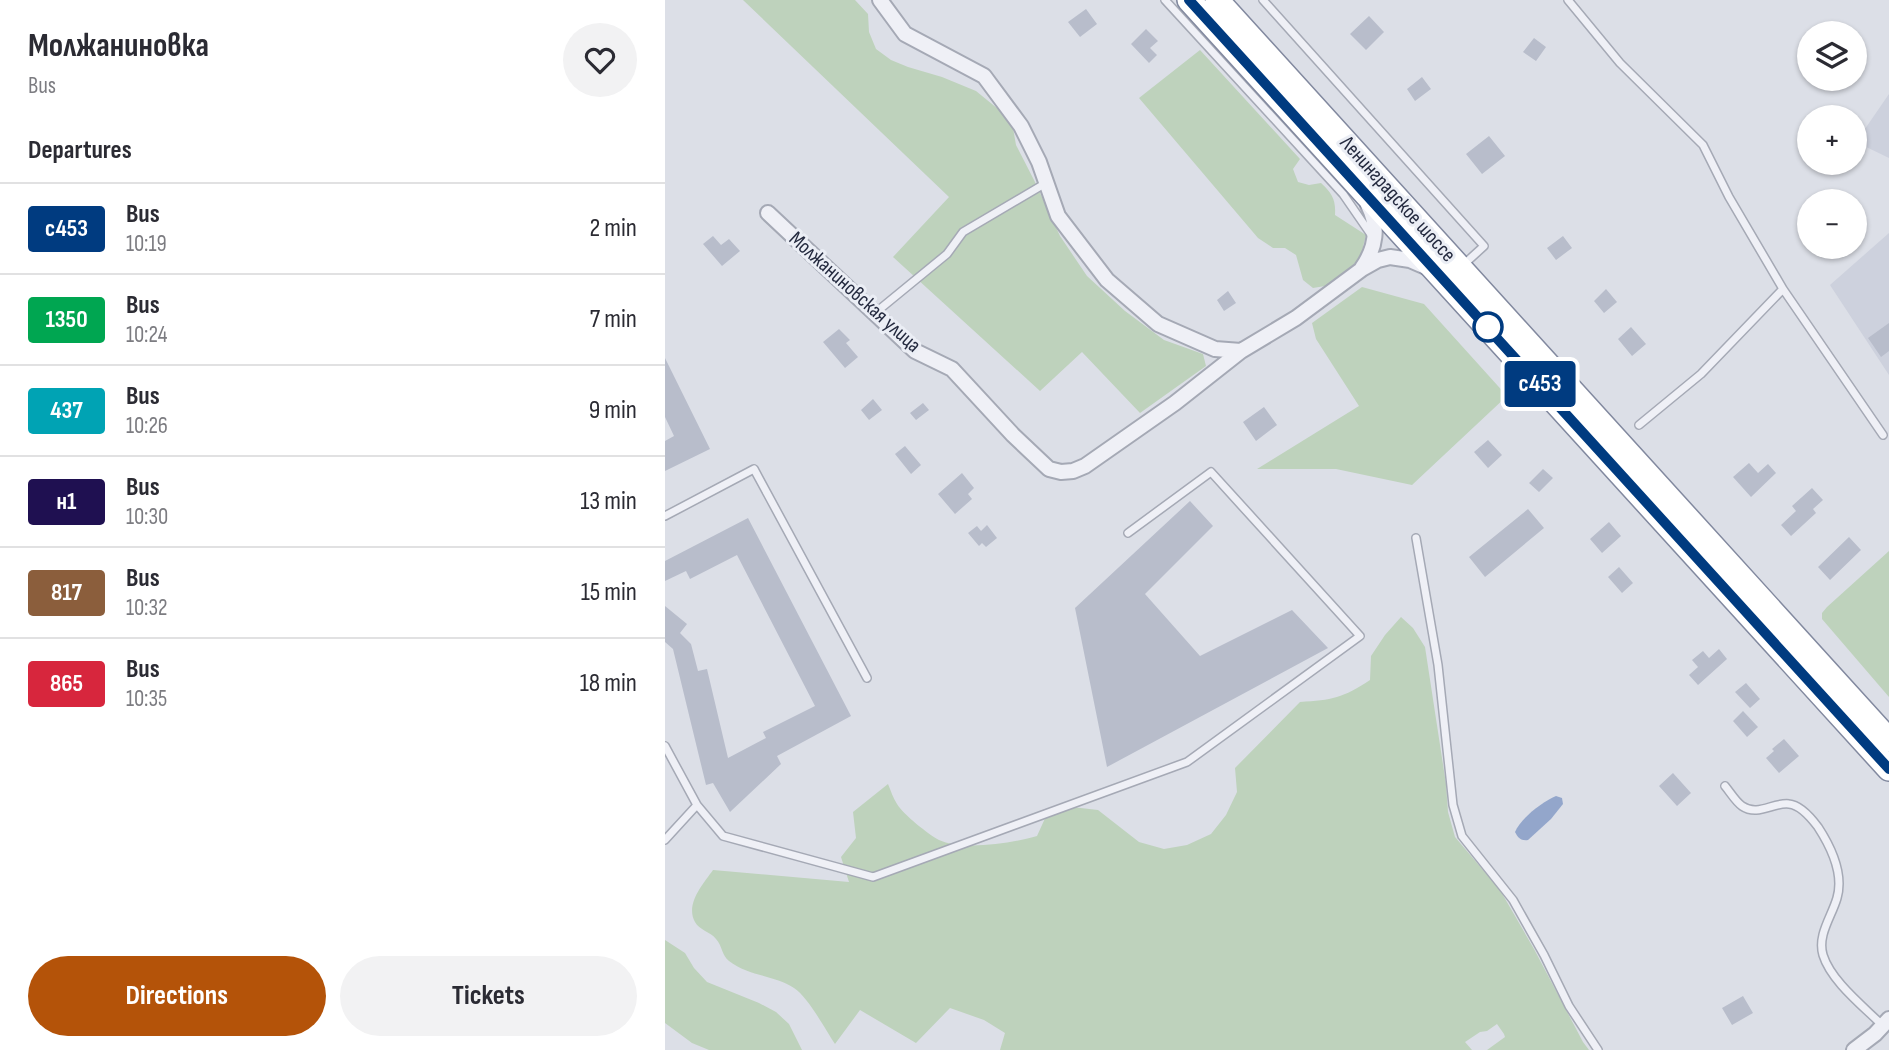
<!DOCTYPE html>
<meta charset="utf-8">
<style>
body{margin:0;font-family:"Sofia Sans Condensed",sans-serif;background:#f2f2f3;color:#2b2b33;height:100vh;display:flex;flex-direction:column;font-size:26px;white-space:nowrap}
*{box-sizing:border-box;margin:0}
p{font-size:23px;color:#7c7c81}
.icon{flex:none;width:38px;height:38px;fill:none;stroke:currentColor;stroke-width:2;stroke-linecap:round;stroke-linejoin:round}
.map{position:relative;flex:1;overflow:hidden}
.panel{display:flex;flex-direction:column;background:#fff;width:665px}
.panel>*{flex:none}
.badge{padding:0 14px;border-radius:5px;font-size:24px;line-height:46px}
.tools{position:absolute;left:1132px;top:21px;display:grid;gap:14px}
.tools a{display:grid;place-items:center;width:70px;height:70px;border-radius:50%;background:#fff;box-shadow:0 2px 5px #0004;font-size:35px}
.map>.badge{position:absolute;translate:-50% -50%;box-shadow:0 0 0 4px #fff}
h2{padding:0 28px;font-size:26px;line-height:63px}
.round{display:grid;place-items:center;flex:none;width:74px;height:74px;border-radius:37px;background:#f2f2f3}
.headline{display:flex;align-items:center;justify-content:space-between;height:119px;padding:0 28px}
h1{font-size:33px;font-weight:700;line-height:52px}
.action{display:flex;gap:14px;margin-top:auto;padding:14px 28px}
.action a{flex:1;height:80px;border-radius:42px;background:#b45309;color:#fff;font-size:28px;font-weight:700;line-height:80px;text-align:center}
.action a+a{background:#f2f2f3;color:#2b2b33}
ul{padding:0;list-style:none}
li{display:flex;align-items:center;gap:21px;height:91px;padding:0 28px;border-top:2px solid #e1e1e2}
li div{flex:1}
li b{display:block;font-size:26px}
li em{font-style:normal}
li .badge{min-width:77px;font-weight:700;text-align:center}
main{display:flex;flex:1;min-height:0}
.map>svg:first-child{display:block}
</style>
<main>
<section class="panel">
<div class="headline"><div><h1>Молжаниновка</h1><p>Bus</p></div><a class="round"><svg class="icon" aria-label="heart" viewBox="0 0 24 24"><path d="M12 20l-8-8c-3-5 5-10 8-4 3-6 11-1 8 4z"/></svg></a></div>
<h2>Departures</h2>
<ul>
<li><span class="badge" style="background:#003b80;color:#fff">с453</span><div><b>Bus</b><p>10:19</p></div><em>2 min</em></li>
<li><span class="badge" style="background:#00a651;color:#fff">1350</span><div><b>Bus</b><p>10:24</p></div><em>7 min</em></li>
<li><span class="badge" style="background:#00a3b4;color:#fff">437</span><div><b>Bus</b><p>10:26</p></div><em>9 min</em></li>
<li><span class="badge" style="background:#1f1051;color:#fff">н1</span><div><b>Bus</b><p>10:30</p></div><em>13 min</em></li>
<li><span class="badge" style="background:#8b5e3c;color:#fff">817</span><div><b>Bus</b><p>10:32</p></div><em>15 min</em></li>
<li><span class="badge" style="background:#d7263d;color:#fff">865</span><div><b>Bus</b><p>10:35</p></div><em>18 min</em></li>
</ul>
<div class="action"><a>Directions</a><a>Tickets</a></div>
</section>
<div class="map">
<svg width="1224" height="1050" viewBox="0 0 1224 1050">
<rect width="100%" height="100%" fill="#dcdfe7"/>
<path fill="#cdd1dd" d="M 1224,94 L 1224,158 L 1191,142 Z
M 1224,233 L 1224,375 L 1165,285 Z"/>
<path fill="#bed2bc" d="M 78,0 L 190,0 L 203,14 L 204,32 L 211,49 L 226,60 L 243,67 L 277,77 L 311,91 L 338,113 L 348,128 L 351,145 L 369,180 L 395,236 L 422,276 L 460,311 L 499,340 L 538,354 L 541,366 L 475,413 L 417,352 L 375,391 L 228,257 L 284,197 Z
M 535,50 L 635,159 L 628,169 L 633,182 L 644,185 L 656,183 C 667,193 671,200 670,215 L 701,235 L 695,259 L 666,285 L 648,288 L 638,280 L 631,255 L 620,248 L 608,248 L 593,238 L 474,98 Z
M 697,287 L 759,304 L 842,396 L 747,485 L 671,469 L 592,469 L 694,406 L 651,339 L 647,323 Z
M 1224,551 L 1224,697 L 1157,619 L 1157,613 L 1162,607 Z
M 736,617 L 748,628 L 760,647 L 781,784 L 783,812 L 790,837 L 835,890 L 869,949 L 918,1042 L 924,1050 L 822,1050 L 840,1037 L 839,1034 L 832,1024 L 822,1031 L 815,1032 L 800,1042 L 807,1050 L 335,1050 L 340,1033 L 319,1020 L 285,1008 L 251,1043 L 195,1010 L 170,1044 C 160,1029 143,997 129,988 C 109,975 83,976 64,961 C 57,956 57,945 51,939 C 46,932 34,930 30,922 C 20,904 38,884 48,870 L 184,882 L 176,857 L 191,838 L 188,812 L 223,784 C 226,791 228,798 232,804 C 239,815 263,834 274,840 C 297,851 349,843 372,836 L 382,814 L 407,807 L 433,810 L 474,842 L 499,849 L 522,845 L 546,834 L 561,815 L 572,792 L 570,768 L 635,702 C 667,700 678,698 705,680 L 706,656 L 720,635 Z
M 0,940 L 20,953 L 29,968 L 42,982 L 94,1003 L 111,1012 L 124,1024 L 137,1050 L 44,1050 L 27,1043 L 0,1023 Z"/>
<path fill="#93a6cb" d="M 891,796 L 897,798 L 898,804 L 886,819 L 863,840 C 856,841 853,838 850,832 C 856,818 877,802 891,796 Z"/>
<path fill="#b8bdcb" d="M 421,9 L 432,24 L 415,37 L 403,22 Z
M 704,16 L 719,32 L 701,50 L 685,34 Z
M 481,29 L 493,41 L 485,48 L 492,55 L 484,63 L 466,44 Z
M 869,38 L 881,47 L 871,61 L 858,52 Z
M 757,77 L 766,89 L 750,101 L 742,89 Z
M 824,136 L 840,156 L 817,174 L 801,154 Z
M 48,236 L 56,245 L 64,239 L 75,251 L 57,266 L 38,244 Z
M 898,236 L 907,248 L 891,260 L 882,248 Z
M 941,289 L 952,302 L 939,313 L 929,301 Z
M 563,291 L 571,303 L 559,311 L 552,300 Z
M 1224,323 L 1224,351 L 1216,357 L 1203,338 Z
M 966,327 L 981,344 L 967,356 L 953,339 Z
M 174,329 L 185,340 L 181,343 L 193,357 L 180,368 L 158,342 Z
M 0,358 L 45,449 L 0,471 L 0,441 L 9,436 L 0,417 Z
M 208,399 L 217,410 L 204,420 L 196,410 Z
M 258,403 L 264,410 L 251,420 L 245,413 Z
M 599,407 L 612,425 L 591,441 L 578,422 Z
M 823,440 L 837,455 L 823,468 L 809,452 Z
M 240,446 L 256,465 L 246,474 L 230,454 Z
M 1084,463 L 1093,473 L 1103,464 L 1111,473 L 1086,497 L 1068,477 Z
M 878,469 L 888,478 L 874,492 L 864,483 Z
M 297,473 L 309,488 L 303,494 L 307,499 L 290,514 L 273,494 Z
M 1147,488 L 1158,500 L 1148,509 L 1151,513 L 1126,536 L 1116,525 L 1131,511 L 1127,506 Z
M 525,501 L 548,526 L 480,594 L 535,656 L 627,610 L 663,648 L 442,767 L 410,608 Z
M 863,509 L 879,528 L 820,577 L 804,557 Z
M 83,518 L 186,716 L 112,756 L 116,764 L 65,812 L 48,783 L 41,785 L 8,649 L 0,642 L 0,606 L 22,624 L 15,633 L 26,644 L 33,671 L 42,669 L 63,758 L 101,738 L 98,732 L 150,706 L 72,555 L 25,579 L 21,571 L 0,581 L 0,561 Z
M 944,522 L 956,536 L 937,553 L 925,539 Z
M 322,525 L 332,538 L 321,547 L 317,543 L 314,546 L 303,533 L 312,526 L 316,531 Z
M 1184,537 L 1196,550 L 1165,580 L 1153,567 Z
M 954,567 L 968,583 L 957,593 L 943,577 Z
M 1054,649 L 1062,659 L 1033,685 L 1024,675 L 1033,667 L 1027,660 L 1038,651 L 1044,658 Z
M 1081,683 L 1095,699 L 1085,708 L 1070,692 Z
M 1078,711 L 1093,727 L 1082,737 L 1068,721 Z
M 1119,739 L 1134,756 L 1114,773 L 1101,758 L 1109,751 L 1107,749 Z
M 1008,773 L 1026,793 L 1012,806 L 994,786 Z
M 1078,996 L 1088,1013 L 1067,1025 L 1057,1008 Z"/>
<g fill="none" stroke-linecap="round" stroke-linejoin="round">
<g stroke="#a5a9b5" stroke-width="10">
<path id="service" d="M 500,0 L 678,194 L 707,236
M 598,0 L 819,246 L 796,267
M 903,0 L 955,63 L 1038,145 L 1064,197 L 1118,289 L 1036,374 L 974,425
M 1118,289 L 1218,435
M 210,313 L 282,254 L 298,232 L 381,183
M 0,516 L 89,469 L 202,678
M 751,538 L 773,665 L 788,805 L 797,836 L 848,900 L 879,955 L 904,1006 L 933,1050
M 0,746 L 32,805 L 58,836 L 208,877 L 522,762 L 695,636 L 546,472 L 463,533
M 1060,786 C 1065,792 1071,802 1077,806 C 1093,817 1108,802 1124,804 C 1136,805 1147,819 1153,827 C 1166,847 1179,874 1172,898 C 1167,916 1152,935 1158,955 C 1166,981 1198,1006 1217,1025
M 0,840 L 32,805"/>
</g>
<g stroke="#a5a9b5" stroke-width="18">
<path id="minor" d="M 215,0 L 240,34 L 319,76 L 356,126 L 374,162 L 393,216 L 442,280 L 493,324 L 550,349 L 576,351
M 103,213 L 250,351 L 287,369 L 348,435 L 384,469 L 396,472 L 408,471 L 420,466 L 510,403 L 576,351 L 631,318 L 697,269 L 713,260 L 725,257 L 745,260 L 761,267
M 697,268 C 711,248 714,226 703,205
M 1189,1050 L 1210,1034 L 1224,1019"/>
</g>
<g stroke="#82899f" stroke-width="26">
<path id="trunk" d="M 524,0 L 1224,769
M 552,0 L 1224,740"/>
</g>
<use href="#service" stroke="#eff0f6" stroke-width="7"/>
<use href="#minor" stroke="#eff0f6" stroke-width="14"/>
<use href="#trunk" stroke="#fff" stroke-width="23"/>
</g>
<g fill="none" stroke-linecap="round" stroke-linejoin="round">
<g stroke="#fff" stroke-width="16">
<path id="line" d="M 524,0 L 1224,769"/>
</g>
<use href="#line" stroke="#003b80" stroke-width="10"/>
</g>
<circle fill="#fff" stroke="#003b80" stroke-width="3.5" cx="823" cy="327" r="14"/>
<g text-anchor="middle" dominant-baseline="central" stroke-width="6" stroke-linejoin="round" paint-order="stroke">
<g font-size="21" fill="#242a3f" stroke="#ebeef5">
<text transform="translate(733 199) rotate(48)">Ленинградское шоссе</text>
<text transform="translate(190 292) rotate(42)">Молжаниновская улица</text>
</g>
</g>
</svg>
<div class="tools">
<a><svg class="icon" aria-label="layers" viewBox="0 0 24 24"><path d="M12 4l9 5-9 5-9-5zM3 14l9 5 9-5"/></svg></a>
<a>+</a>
<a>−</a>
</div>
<b class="badge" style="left:875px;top:384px;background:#003b80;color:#fff">с453</b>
</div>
</main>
